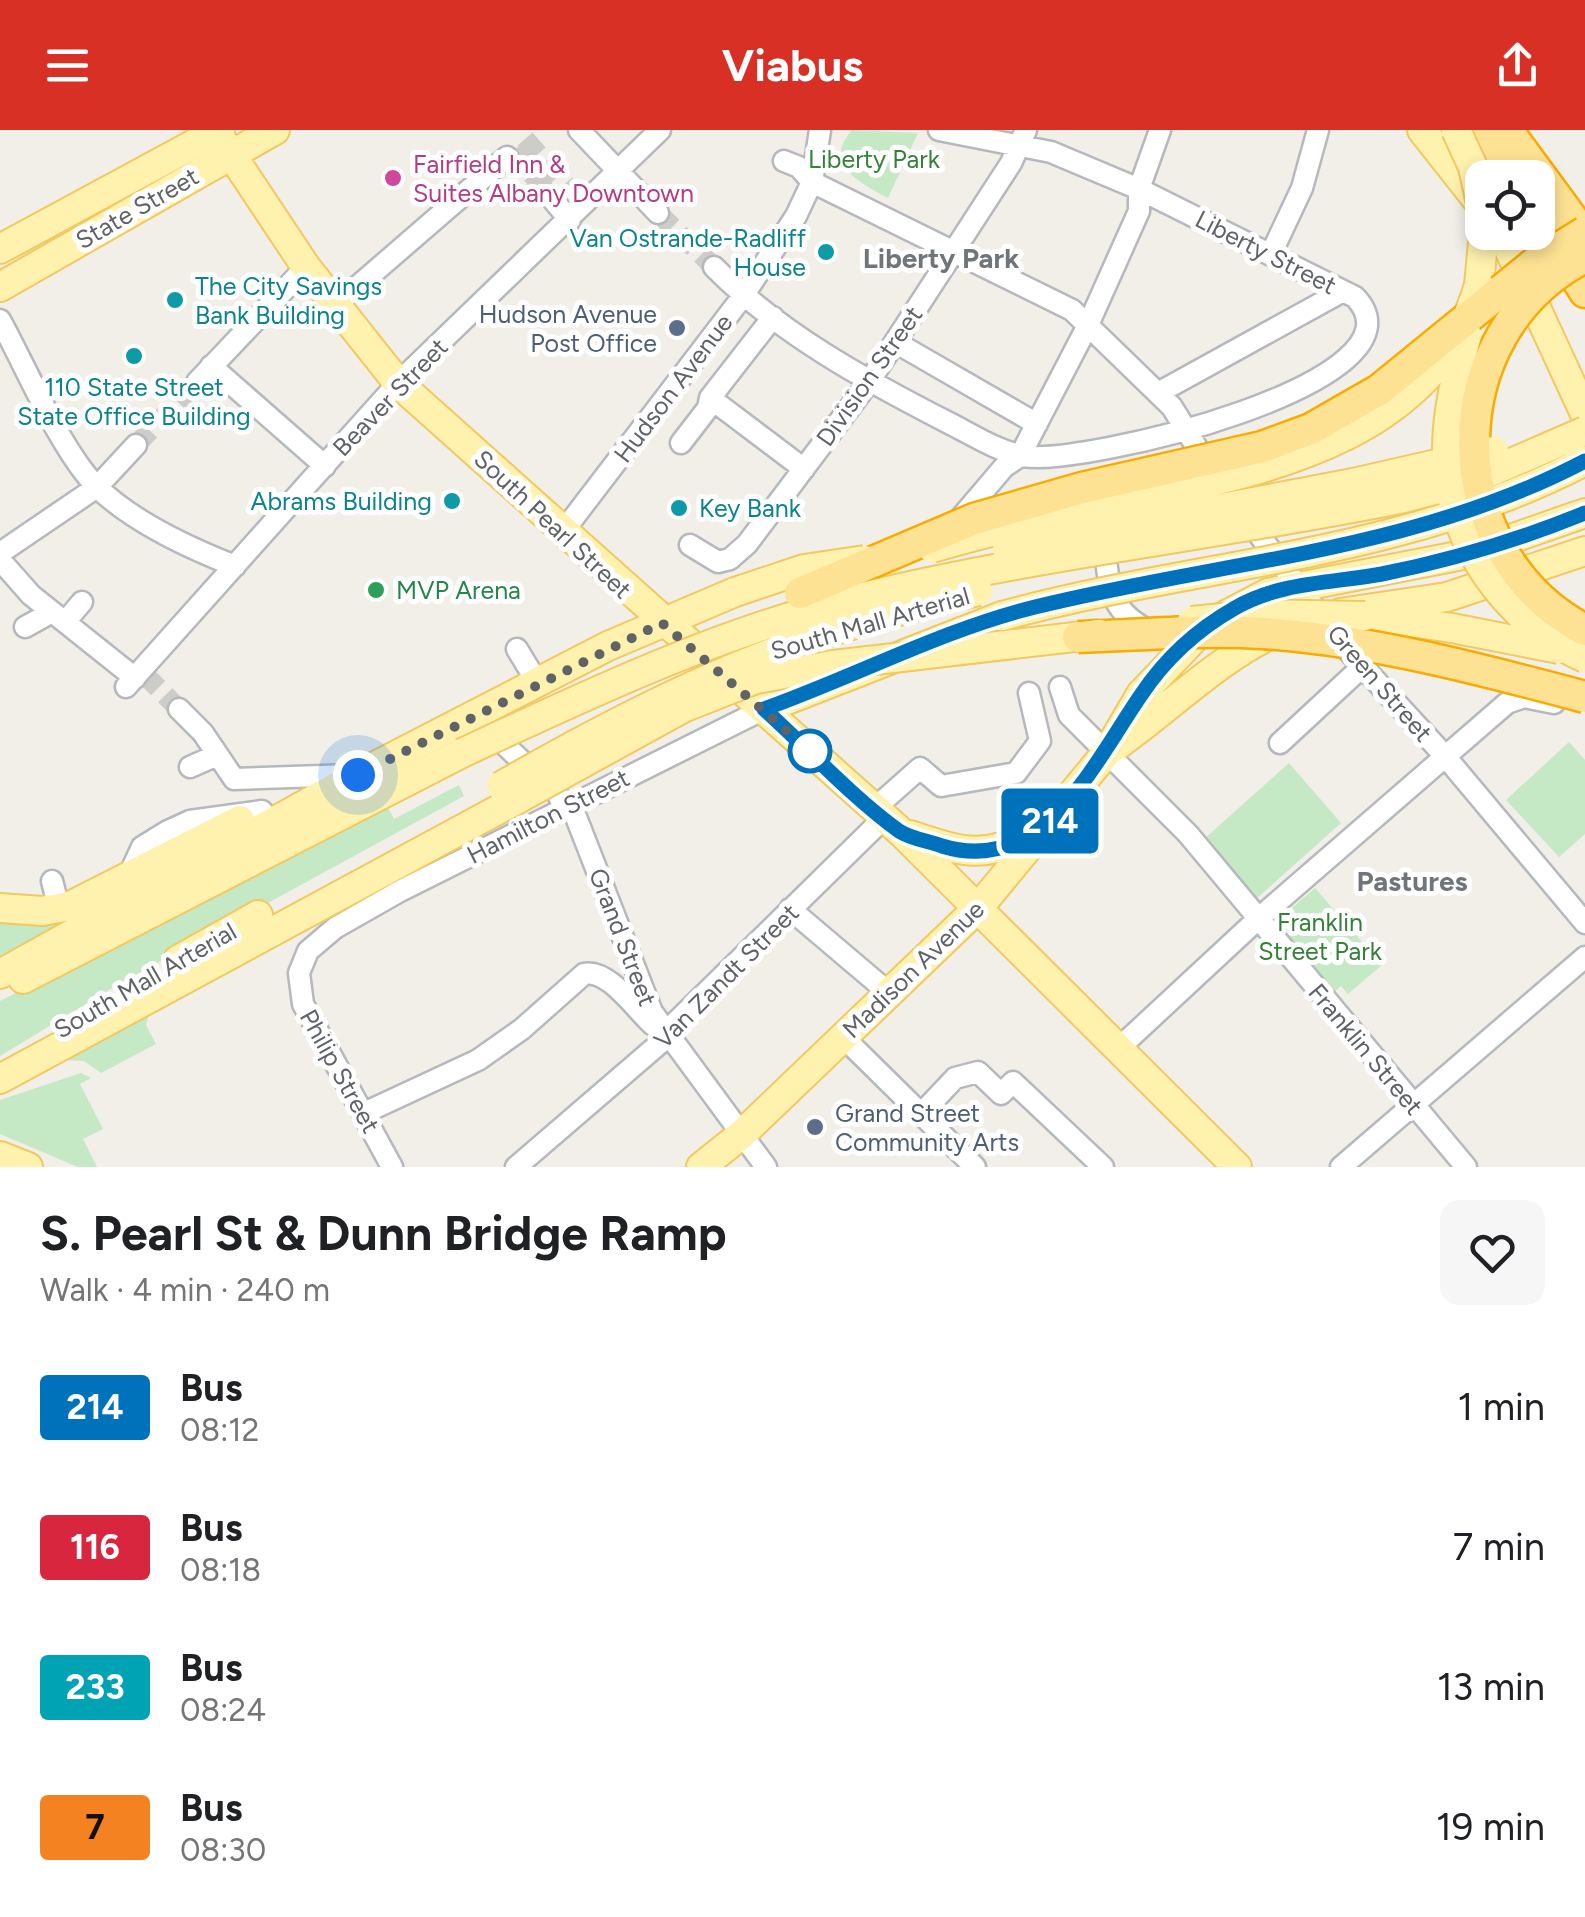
<!DOCTYPE html>
<meta charset="utf-8">
<style>
body{margin:0;font-family:Figtree,sans-serif;background:#f6f6f6;color:#202124;height:100vh;display:flex;flex-direction:column;font-size:38px;white-space:nowrap}
*{box-sizing:border-box;margin:0}
p{font-size:32px;color:#757577}
.icon{flex:none;width:55px;height:55px;fill:none;stroke:currentColor;stroke-width:2;stroke-linecap:round;stroke-linejoin:round}
.map{position:relative;height:1037px;overflow:hidden}
.side{display:flex;flex-direction:column;background:#fff;flex:1}
.side>*{flex:none}
.badge{padding:0 20px;border-radius:8px;font-size:35px;line-height:65px}
.tools{position:absolute;left:1465px;top:30px;display:grid;gap:20px}
.tools a{display:grid;place-items:center;width:90px;height:90px;border-radius:20px;background:#fff;box-shadow:0 5px 15px #0003;font-size:50px}
.you{position:absolute;width:50px;height:50px;margin:-25px;border:8px solid #fff;border-radius:50%;background:#1a73e8;box-shadow:0 0 0 15px #1a73e833}
.map>.badge{position:absolute;translate:-50% -50%;box-shadow:0 0 0 5px #fff}
.round{display:grid;place-items:center;flex:none;width:105px;height:105px;border-radius:20px;background:#f6f6f6}
.overview{display:flex;align-items:center;justify-content:space-between;height:170px;padding:0 40px}
h1{font-size:48px;font-weight:700;line-height:75px}
ul{padding:0;list-style:none}
li{display:flex;align-items:center;gap:30px;height:140px;padding:0 40px}
li div{flex:1}
li b{display:block;font-size:38px}
li em{font-style:normal}
li .badge{min-width:110px;font-weight:700;text-align:center}
header{display:flex;justify-content:space-between;align-items:center;height:130px;padding:0 40px;background:#d93025;color:#fff;font-size:45px;font-weight:700}
.map>svg:first-child{display:block}
</style>
<header><svg class="icon" aria-label="menu" viewBox="0 0 24 24"><path d="M4 6h16M4 12h16M4 18h16"/></svg>Viabus<svg class="icon" aria-label="share" viewBox="0 0 24 24"><path d="M12 15V3M7 8l5-5 5 5M5 13v7h14v-7"/></svg></header>
<div class="map">
<svg width="1585" height="1037" viewBox="0 0 1585 1037">
<rect width="100%" height="100%" fill="#f1efe8"/>
<path fill="#c5e8c5" d="M 852,0 L 918,3 L 888,68 C 860,53 822,34 852,0 Z
M 1569,612 L 1585,630 L 1585,704 L 1559,727 L 1506,670 Z
M 1289,633 L 1341,693 L 1256,769 L 1203,710 Z
M 459,655 L 464,666 L 119,854 L 0,926 L 0,871 L 386,674 L 394,689 Z
M 1315,758 L 1382,835 L 1348,864 L 1341,856 L 1333,863 L 1273,794 Z
M 85,781 L 0,836 L 0,785 Z
M 150,881 L 146,895 L 156,914 L 101,943 L 84,931 L 63,930 Z
M 81,943 L 91,948 L 80,954 L 103,999 L 83,1009 L 97,1037 L 78,1037 L 0,1004 L 0,970 Z"/>
<g fill="none" stroke-linecap="round" stroke-linejoin="round">
<path stroke="#ccccc8" stroke-width="20" stroke-dasharray="20 10" stroke-linecap="butt" d="M 525,9 L 569,59
M 513,21 L 553,70
M 658,83 L 714,137
M 136,315 L 197,252
M 144,544 L 179,579"/>
<g stroke="#b5b8bc" stroke-width="25">
<path id="minor" d="M 579,0 L 658,83
M 784,31 L 799,37 L 812,52 L 1072,180 L 1172,277 L 1213,344 L 1342,514 L 1444,625 L 1585,793
M 553,70 L 570,90
M 1271,124 L 1302,58 L 1318,0
M 714,137 C 779,203 865,250 947,292 C 971,304 997,321 1023,326 C 1079,337 1437,252 1355,167 L 1139,59 L 1051,22 L 939,0
M 336,175 L 507,27
M 773,187 L 710,268 L 804,339
M 0,190 C 26,237 60,319 96,356 C 131,391 189,418 235,436
M 895,212 L 1037,294
M 211,236 L 325,336
M 197,252 L 306,137
M 1158,263 L 1343,161
M 681,313 L 708,278 L 710,268
M 958,391 L 1004,337 L 1020,326 L 1088,195 L 1139,81 L 1139,59 L 1160,0
M 562,403 L 743,166 L 796,86 L 812,52 L 820,0
M 1103,407 C 1110,453 1105,480 1152,502
M 690,415 L 718,432 L 730,429 L 747,414 L 869,252 L 1011,33 L 1026,0
M 0,423 L 97,357 L 136,315
M 0,430 L 31,465 L 135,548
M 65,492 L 82,472
M 25,497 L 52,482
M 517,519 L 537,552
M 126,557 L 398,253 L 660,0
M 1060,557 L 1069,585 L 1188,704 L 1466,1037
M 179,579 L 203,603 L 234,649 L 351,645
M 474,585 L 538,647
M 1280,613 L 1362,537
M 190,637 L 217,625
M 559,667 L 576,687 L 652,882 L 766,1037
M 875,678 L 920,638 L 941,656 L 1016,643 L 1040,611 L 1029,563
M 129,745 L 142,717 L 168,701 L 190,691 L 262,681
M 52,751 L 59,778
M 790,779 L 889,863
M 843,907 L 975,1037
M 1119,918 L 1259,788 L 1507,573 L 1524,567 L 1554,573
M 364,983 L 478,930 L 522,899 L 584,844 C 608,838 636,880 653,895
M 921,984 L 955,948 L 978,942 L 1001,964 L 1013,952 L 1103,1037
M 392,1037 L 303,874 L 299,843 L 308,821 L 335,798 L 400,761 L 764,579
M 516,1037 L 666,908 L 674,894 L 885,687
M 1341,1037 L 1585,827"/>
</g>
<g stroke="#f2c960" stroke-width="32">
<path id="major" d="M 215,0 L 306,137 L 398,253 L 902,703 L 1237,1037
M 1422,0 L 1482,76
M 1501,102 L 1585,284
M 0,119 L 220,0
M 1479,155 L 1484,102
M 0,157 L 275,0
M 1340,483 L 1447,467 L 1585,421
M 1381,488 L 1452,498
M 764,579 L 1002,486
M 1116,616 C 1170,578 1216,530 1276,502
M 910,705 C 962,722 984,731 1035,702
M 0,778 L 42,781 L 70,776 L 240,690
M 178,830 L 258,785
M 0,844 L 358,645 L 608,516 L 735,462
M 23,849 L 462,623
M 0,949 L 514,671
M 0,1026 L 28,1037
M 701,1037 L 741,1005 L 979,777 L 1107,622 L 1141,564 L 1207,495 L 1268,463 L 1468,424 L 1585,383"/>
</g>
<g stroke="#f9ab00" stroke-width="35">
<path id="highway" d="M 1481,0 L 1512,48
M 1507,0 L 1585,106
M 1538,87 L 1585,162"/>
</g>
<use href="#minor" stroke="#fff" stroke-width="20"/>
<use href="#major" stroke="#fff2af" stroke-width="28"/>
<use href="#highway" stroke="#fde293" stroke-width="30"/>
<g stroke="#f2c960" stroke-width="32" stroke-linecap="butt">
<path id="major-bridge" d="M 1456,0 L 1473,37 L 1482,78
M 1467,205 C 1456,245 1446,285 1447,327 C 1449,412 1508,494 1585,528
M 932,418 C 997,399 1064,384 1131,370 C 1267,340 1434,309 1479,155
M 1007,419 L 1353,353 L 1494,321
M 735,462 L 804,439 L 865,430
M 1002,486 C 1199,432 1399,428 1585,331
M 1192,491 L 1263,484 L 1365,486
M 1452,498 L 1559,519
M 462,623 C 591,563 719,502 858,468 C 1037,424 1223,405 1404,368 L 1472,350 L 1585,301
M 501,656 C 661,564 796,501 978,461
M 514,671 L 683,578 L 756,549 L 833,535 L 1100,504"/>
</g>
<g stroke="#f9ab00" stroke-width="35" stroke-linecap="butt">
<path id="highway-bridge" d="M 1585,127 C 1436,203 1438,423 1585,500
M 800,463 L 974,389 L 1082,358 L 1262,317 L 1311,299 L 1379,260 L 1535,133 L 1585,102
M 1078,507 C 1140,505 1201,499 1262,503 C 1371,510 1480,539 1585,567"/>
</g>
<use href="#major-bridge" stroke="#fff2af" stroke-width="28"/>
<use href="#highway-bridge" stroke="#fde293" stroke-width="30"/>
</g>
<g fill="none" stroke-linecap="round" stroke-linejoin="round">
<g stroke="#fff" stroke-width="22">
<path id="line" d="M 1585,331 C 1412,422 1221,431 1035,477 C 942,500 854,547 764,579 C 808,619 851,666 899,701 C 911,709 929,711 942,716 C 1043,747 1094,633 1141,565 C 1165,529 1198,499 1235,478 C 1279,452 1333,453 1382,444 C 1452,430 1519,410 1585,383"/>
</g>
<use href="#line" stroke="#0072bc" stroke-width="15"/>
<path stroke="#5f6368" stroke-width="10" stroke-dasharray="0 18" d="M 358,645 L 662,493 L 810,621"/>
</g>
<circle fill="#d1479c" stroke="#fff" stroke-width="4" cx="393" cy="48" r="10"/>
<g fill="#0f9aa8" stroke="#fff" stroke-width="4">
<circle cx="826" cy="122" r="10"/>
<circle cx="175" cy="170" r="10"/>
<circle cx="134" cy="226" r="10"/>
<circle cx="452" cy="371" r="10"/>
<circle cx="679" cy="378" r="10"/>
</g>
<g fill="#5c6f8a" stroke="#fff" stroke-width="4">
<circle cx="677" cy="198" r="10"/>
<circle cx="815" cy="997" r="10"/>
</g>
<circle fill="#2e9e5b" stroke="#fff" stroke-width="4" cx="376" cy="460" r="10"/>
<circle fill="#fff" stroke="#0072bc" stroke-width="5" cx="810" cy="621" r="20"/>
<g text-anchor="middle" dominant-baseline="central" stroke-width="10" stroke-linejoin="round" paint-order="stroke">
<g font-size="25" fill="#348238" stroke="#fff">
<text x="874" y="29">Liberty Park</text>
<text x="1320" y="792">Franklin<tspan x="1320" dy="29">Street Park</tspan></text>
</g>
<g font-size="25" fill="#b23c85" stroke="#fff" text-anchor="start">
<text x="413" y="34">Fairfield Inn &amp;<tspan x="413" dy="29">Suites Albany Downtown</tspan></text>
</g>
<g font-size="25" fill="#5f6368" stroke="#fff">
<text transform="translate(137 78) rotate(-30)">State Street</text>
<text transform="translate(1266 122) rotate(27)">Liberty Street</text>
<text transform="translate(869 246) rotate(-55)">Division Street</text>
<text transform="translate(673 258) rotate(-53)">Hudson Avenue</text>
<text transform="translate(390 267) rotate(-46)">Beaver Street</text>
<text transform="translate(553 394) rotate(43)">South Pearl Street</text>
<text transform="translate(870 493) rotate(-16)">South Mall Arterial</text>
<text transform="translate(1380 553) rotate(49)">Green Street</text>
<text transform="translate(548 686) rotate(-27)">Hamilton Street</text>
<text transform="translate(623 807) rotate(69)">Grand Street</text>
<text transform="translate(913 839) rotate(-44)">Madison Avenue</text>
<text transform="translate(726 846) rotate(-45)">Van Zandt Street</text>
<text transform="translate(145 850) rotate(-30)">South Mall Arterial</text>
<text transform="translate(1366 919) rotate(50)">Franklin Street</text>
<text transform="translate(340 941) rotate(61)">Philip Street</text>
</g>
<g font-size="25" fill="#0d838f" stroke="#fff" text-anchor="end">
<text x="806" y="108">Van Ostrande-Radliff<tspan x="806" dy="29">House</tspan></text>
<text x="195" y="156" text-anchor="start">The City Savings<tspan x="195" dy="29">Bank Building</tspan></text>
<text x="134" y="257" text-anchor="middle">110 State Street<tspan x="134" dy="29">State Office Building</tspan></text>
<text x="432" y="371">Abrams Building</text>
<text x="699" y="378" text-anchor="start">Key Bank</text>
</g>
<g font-size="25" fill="#4e5e75" stroke="#fff" text-anchor="end">
<text x="657" y="184">Hudson Avenue<tspan x="657" dy="29">Post Office</tspan></text>
<text x="835" y="983" text-anchor="start">Grand Street<tspan x="835" dy="29">Community Arts</tspan></text>
</g>
<g font-size="25" fill="#27864d" stroke="#fff" text-anchor="start">
<text x="396" y="460">MVP Arena</text>
</g>
<g font-size="28" font-weight="bold" fill="#70757a" stroke="#fff">
<text x="941" y="128">Liberty Park</text>
<text x="1412" y="751">Pastures</text>
</g>
</g>
</svg>
<div class="tools">
<a><svg class="icon" aria-label="locate" viewBox="0 0 24 24"><circle cx="12" cy="12" r="6"/><path d="M12 2v4M12 18v4M2 12h4M18 12h4"/></svg></a>
</div>
<div class="you" style="left:358px;top:645px"></div>
<b class="badge" style="left:1050px;top:691px;background:#0072bc;color:#fff">214</b>
</div>
<section class="side">
<div class="overview"><div><h1>S. Pearl St &amp; Dunn Bridge Ramp</h1><p>Walk · 4 min · 240 m</p></div><a class="round"><svg class="icon" aria-label="heart" viewBox="0 0 24 24"><path d="M12 20l-8-8c-3-5 5-10 8-4 3-6 11-1 8 4z"/></svg></a></div>
<ul>
<li><span class="badge" style="background:#0072bc;color:#fff">214</span><div><b>Bus</b><p>08:12</p></div><em>1 min</em></li>
<li><span class="badge" style="background:#d7263d;color:#fff">116</span><div><b>Bus</b><p>08:18</p></div><em>7 min</em></li>
<li><span class="badge" style="background:#00a3b4;color:#fff">233</span><div><b>Bus</b><p>08:24</p></div><em>13 min</em></li>
<li><span class="badge" style="background:#f58220;color:#111">7</span><div><b>Bus</b><p>08:30</p></div><em>19 min</em></li>
</ul>
</section>
